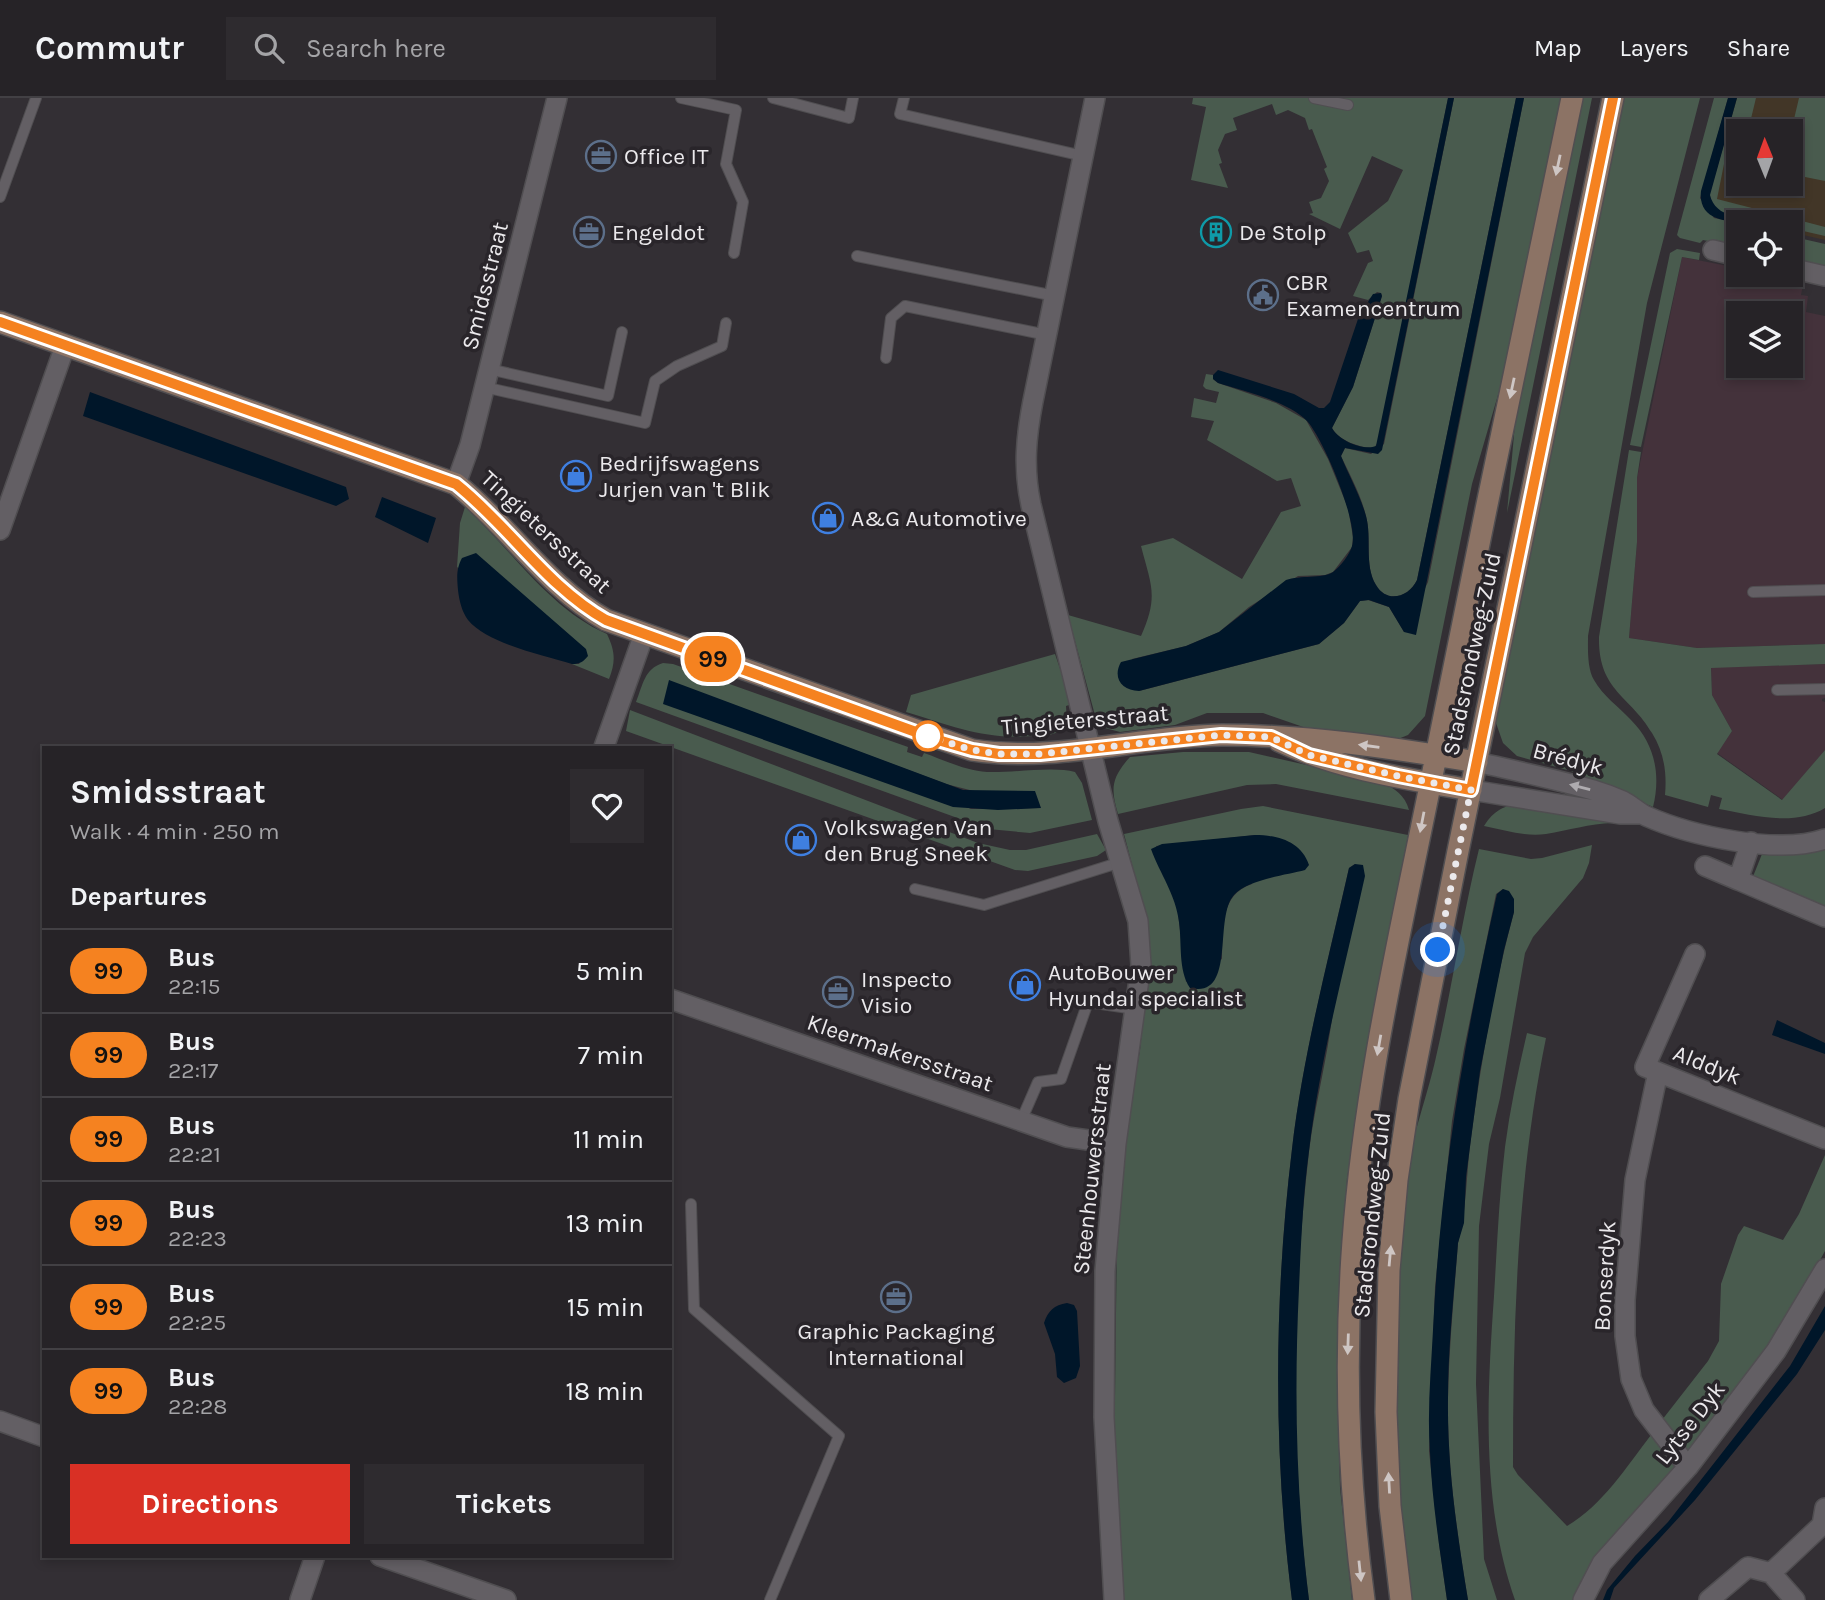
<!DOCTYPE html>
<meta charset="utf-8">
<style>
body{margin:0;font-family:Karla,sans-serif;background:#2e2b2f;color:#f1f3f6;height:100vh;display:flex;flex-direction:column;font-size:26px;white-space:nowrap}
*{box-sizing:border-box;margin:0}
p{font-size:23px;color:#a4a4a7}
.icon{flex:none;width:38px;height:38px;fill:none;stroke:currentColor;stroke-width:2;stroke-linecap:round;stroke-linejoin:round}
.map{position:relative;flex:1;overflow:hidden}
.side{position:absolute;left:42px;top:648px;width:630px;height:812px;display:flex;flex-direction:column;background:#262327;border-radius:0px;box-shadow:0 4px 10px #0003,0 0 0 2px #424044}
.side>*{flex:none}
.badge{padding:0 14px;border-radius:23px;font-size:24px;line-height:46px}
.needle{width:46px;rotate:359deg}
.fabs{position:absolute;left:1726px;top:21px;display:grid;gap:14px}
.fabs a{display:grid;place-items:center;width:77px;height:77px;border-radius:0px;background:#262327;box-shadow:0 4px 10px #0003,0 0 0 2px #424044;font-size:35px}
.you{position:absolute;width:35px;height:35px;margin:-18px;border:5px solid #fff;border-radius:50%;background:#1a73e8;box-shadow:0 0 0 10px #1a73e833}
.map>.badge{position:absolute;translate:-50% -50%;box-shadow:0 0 0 4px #fff}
h2{padding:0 28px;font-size:26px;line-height:63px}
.round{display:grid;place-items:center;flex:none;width:74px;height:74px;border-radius:0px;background:#2e2b2f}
.overview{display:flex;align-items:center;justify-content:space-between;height:119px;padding:0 28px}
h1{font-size:33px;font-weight:700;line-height:52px}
.button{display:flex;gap:14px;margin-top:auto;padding:14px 28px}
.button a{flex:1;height:80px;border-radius:0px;background:#d93025;color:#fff;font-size:28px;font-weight:700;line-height:80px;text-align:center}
.button a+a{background:#2e2b2f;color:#f1f3f6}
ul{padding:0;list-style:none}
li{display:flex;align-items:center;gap:21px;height:84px;padding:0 28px;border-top:2px solid #424044}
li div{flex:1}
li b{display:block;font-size:26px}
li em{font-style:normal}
li .badge{min-width:77px;font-weight:700;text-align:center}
header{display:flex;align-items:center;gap:42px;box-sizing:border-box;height:98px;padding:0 35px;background:#262327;border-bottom:2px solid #424044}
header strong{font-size:33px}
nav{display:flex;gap:38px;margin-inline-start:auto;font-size:24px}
.search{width:490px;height:63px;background:#2e2b2f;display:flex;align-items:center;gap:18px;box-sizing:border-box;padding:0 24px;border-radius:0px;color:#a4a4a7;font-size:26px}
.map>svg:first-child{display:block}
</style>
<header>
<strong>Commutr</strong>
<div class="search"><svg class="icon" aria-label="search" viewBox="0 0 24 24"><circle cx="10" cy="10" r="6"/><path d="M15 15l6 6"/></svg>Search here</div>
<nav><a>Map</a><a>Layers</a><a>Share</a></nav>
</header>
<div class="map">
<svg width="1825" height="1502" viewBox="0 0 1825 1502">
<rect width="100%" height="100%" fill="#332f34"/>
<path fill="#44323b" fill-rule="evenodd" d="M 1682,159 L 1738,170 L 1738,177 L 1775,177 L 1804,182 L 1801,197 L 1808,198 L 1806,214 L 1825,218 L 1825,546 L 1697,550 L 1629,540 L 1637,444 L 1637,380 ZM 1738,215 L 1790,215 L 1790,268 L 1738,268 Z
M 1825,566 L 1825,600 L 1822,601 L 1822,603 L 1825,604 L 1825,652 L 1783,702 L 1717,655 L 1732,633 L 1712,597 L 1711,569 Z"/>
<path fill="#423627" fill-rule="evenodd" d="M 1732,0 L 1825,0 L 1825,142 L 1790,134 L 1790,124 L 1747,124 L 1706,93 ZM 1738,33 L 1790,33 L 1790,86 L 1738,86 Z"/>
<path fill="#495b4e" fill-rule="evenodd" d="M 1193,0 L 1448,0 L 1378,344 L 1374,350 C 1361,350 1339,343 1332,330 L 1353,289 L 1382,198 L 1381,195 L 1377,194 L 1368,202 L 1353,198 L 1368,165 L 1373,163 L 1369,152 L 1357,155 L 1348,135 L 1388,103 L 1403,72 L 1372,58 L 1340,131 L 1309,116 L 1313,115 L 1309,104 L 1321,100 L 1329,83 L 1324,71 L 1327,69 L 1312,31 L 1309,32 L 1305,20 L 1288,12 L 1276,17 L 1272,6 L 1233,20 L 1237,32 L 1225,36 L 1218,52 L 1222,65 L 1219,66 L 1228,90 L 1191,82 L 1206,9 L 1192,6 Z
M 1454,0 L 1516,0 L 1417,482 C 1409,499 1387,506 1376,487 C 1364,467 1372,440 1366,418 C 1361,397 1350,377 1341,358 L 1345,350 L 1371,356 L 1384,346 Z
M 1524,0 L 1561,0 L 1505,273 L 1472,386 L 1425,618 L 1408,637 L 1398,641 L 1309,631 L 1263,615 L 1207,615 L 1175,627 L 1120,634 L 1105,630 L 1096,621 L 1068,517 L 1141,538 C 1159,498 1151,487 1141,448 L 1173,440 L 1242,481 L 1281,414 L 1301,408 L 1291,380 L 1277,383 L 1207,342 L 1214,323 L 1191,319 L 1194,300 L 1216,305 L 1219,294 L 1206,291 L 1203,288 L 1206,276 L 1213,277 L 1213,281 L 1218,285 L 1276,305 L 1306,322 L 1328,361 L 1348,410 L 1353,439 L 1352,449 L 1333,474 L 1325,477 L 1298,478 L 1249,509 L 1219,534 L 1186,548 L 1132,561 L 1139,593 L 1319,546 L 1344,525 L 1360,503 L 1368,502 L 1389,509 L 1404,534 L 1428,484 Z
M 1578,0 L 1592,0 L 1507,415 L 1518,292 Z
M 1621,0 L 1700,0 L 1647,205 L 1588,538 C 1588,551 1587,570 1594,582 C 1603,598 1619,609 1631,622 C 1655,646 1661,677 1653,709 L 1571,673 L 1517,658 L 1503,645 L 1496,625 Z
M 1714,0 L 1728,0 L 1700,100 L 1714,120 L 1738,125 L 1738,149 L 1703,142 L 1700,145 L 1680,140 L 1677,137 Z
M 1737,0 L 1756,0 L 1748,33 L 1738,33 L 1738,62 L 1725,61 L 1717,101 L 1825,129 L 1825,138 L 1790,130 L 1790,124 L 1764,124 L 1720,114 L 1714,110 L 1709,98 Z
M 1799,0 L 1825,0 L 1825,83 L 1790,76 L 1790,38 Z
M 1790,138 L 1825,146 L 1825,168 L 1790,160 Z
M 1677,151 L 1700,155 L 1699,162 L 1682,159 L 1641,349 L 1630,347 L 1670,155 Z
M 1629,352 L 1641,354 L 1637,380 L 1637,444 L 1629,540 L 1697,550 L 1825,546 L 1825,566 L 1711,570 L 1712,597 L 1732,633 L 1717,656 L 1782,702 L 1825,652 L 1825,710 C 1794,729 1752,717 1719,711 L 1722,700 L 1711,697 L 1708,709 L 1665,697 C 1667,675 1664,654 1652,635 C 1630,597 1598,593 1599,539 Z
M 465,409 C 511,451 549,511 607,536 C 615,553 616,563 609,581 L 572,566 L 580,566 L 457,469 L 460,425 Z
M 1055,556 L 1072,606 L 1066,608 L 1067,626 C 1059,638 1046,637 1033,638 C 985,642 952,628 906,614 L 911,597 Z
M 663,565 L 673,566 L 908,649 L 907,654 L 922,659 L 924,655 C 944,662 966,673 987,674 C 1012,675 1054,668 1075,674 L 1082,685 L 1092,722 L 1030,735 L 988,731 L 636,604 C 643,587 644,571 663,565 ZM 669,583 L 946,686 L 1041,710 L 971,711 Z
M 630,612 L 978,745 L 1010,752 L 1026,752 L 1097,736 L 1106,752 L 1097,758 L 1028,773 L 1015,772 L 626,633 Z
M 1183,654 L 1249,654 L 1382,684 C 1395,691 1405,697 1409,712 L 1276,686 L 1247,687 L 1118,716 C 1110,690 1112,679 1130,659 Z
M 1522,704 L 1614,720 L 1613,725 C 1589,726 1569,732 1546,736 C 1525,739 1504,732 1484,728 C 1494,712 1504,708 1522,704 Z
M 1263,708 L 1408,737 L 1347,1080 L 1337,1259 L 1340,1390 L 1352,1502 L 1309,1502 C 1290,1354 1292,1201 1309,1054 C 1314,1013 1324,974 1330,934 C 1339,878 1346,822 1355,766 L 1349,770 C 1328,863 1303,957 1292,1051 C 1274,1200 1273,1354 1292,1502 L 1124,1502 L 1114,1380 L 1117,1132 L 1124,1048 L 1140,952 L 1147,885 L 1139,793 L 1124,736 L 1241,711 ZM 1255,737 L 1252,786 C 1219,797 1223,832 1222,861 L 1186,884 L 1177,807 L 1156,748 Z
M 1592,747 L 1589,765 L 1583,780 L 1533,839 L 1525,855 L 1500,1000 L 1489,1046 L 1479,1128 L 1476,1286 L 1484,1461 L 1497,1502 L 1468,1502 C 1457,1435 1447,1368 1448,1300 C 1449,1249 1454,1197 1458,1145 C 1467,1111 1466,1075 1471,1040 C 1481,964 1494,888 1514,814 L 1503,791 L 1496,796 L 1464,951 L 1452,1023 L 1435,1189 L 1429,1353 L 1439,1446 L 1447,1502 L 1410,1502 C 1392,1367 1391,1229 1404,1093 C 1408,1048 1426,1004 1436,959 C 1452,890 1462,820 1479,751 L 1531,761 L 1542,760 Z
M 1825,751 L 1825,814 L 1752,781 L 1762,756 L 1800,757 Z
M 1527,935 L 1546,940 C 1517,1082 1513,1225 1513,1369 L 1518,1377 L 1567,1428 C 1602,1408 1627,1368 1651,1337 L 1676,1371 L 1574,1502 L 1515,1502 C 1481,1406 1487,1298 1494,1198 C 1497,1148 1499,1099 1505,1049 C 1510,1011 1518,973 1527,935 Z
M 1825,1057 L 1825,1153 L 1782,1231 L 1689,1358 L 1662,1322 L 1708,1263 L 1719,1243 L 1721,1186 L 1738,1137 L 1744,1128 L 1783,1142 L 1799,1116 Z"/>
<path fill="#001629" d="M 1448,0 L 1454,0 L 1382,352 L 1378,356 L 1345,350 L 1341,358 C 1349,378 1360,397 1366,418 C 1372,440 1364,467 1376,487 C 1387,506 1409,499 1417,482 L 1516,0 L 1524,0 L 1416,537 L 1404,534 L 1389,509 L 1369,502 L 1360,503 L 1344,525 L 1319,546 L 1139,593 C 1122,593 1112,580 1121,564 L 1186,548 L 1219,534 L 1286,482 C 1300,477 1322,481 1333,474 C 1340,469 1350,456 1352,448 C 1359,425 1323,340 1307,323 C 1288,303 1243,293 1218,285 L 1213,281 L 1213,277 L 1218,272 L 1294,296 L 1319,310 L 1324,310 L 1330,304 L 1359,218 L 1373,196 L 1381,195 L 1382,198 L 1353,289 L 1332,330 C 1339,343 1364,353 1376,348 Z
M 1728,0 L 1737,0 L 1710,97 C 1715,120 1744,120 1764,124 C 1742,124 1697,129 1701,93 Z
M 90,294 L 346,389 L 349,401 L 336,408 L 83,318 Z
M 382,399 L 436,420 L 428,445 L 375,419 Z
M 476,455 L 586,551 L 588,558 C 583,564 580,566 572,566 C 543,557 488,546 468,522 C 462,514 459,502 458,492 C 457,480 456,471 462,460 Z
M 669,582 L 963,692 L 1035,693 L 1041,710 L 998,712 L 953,709 L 663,606 Z
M 1255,737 C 1277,737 1301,743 1309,767 L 1305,772 C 1286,777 1247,782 1234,797 C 1213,820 1237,901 1190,890 C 1178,872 1182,845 1179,824 C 1176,797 1160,776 1151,751 L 1162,746 Z
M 1355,766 L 1363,767 L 1365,778 C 1345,869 1320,960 1309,1053 C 1303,1098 1301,1144 1299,1190 C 1294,1294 1296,1398 1309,1502 L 1292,1502 C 1273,1354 1274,1200 1292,1051 C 1303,956 1328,863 1349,770 Z
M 1503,791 L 1509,793 L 1514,801 L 1514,814 L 1504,852 L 1480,973 L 1466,1079 L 1464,1125 L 1458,1145 C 1454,1197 1448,1249 1448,1300 C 1447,1368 1457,1435 1468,1502 L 1447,1502 C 1440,1453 1432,1404 1430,1354 C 1427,1314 1431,1272 1433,1232 C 1440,1084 1464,941 1497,796 Z
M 1777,922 L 1825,945 L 1825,956 L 1772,937 Z
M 1067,1205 L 1074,1207 L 1077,1213 L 1080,1268 L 1076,1280 L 1064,1285 L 1057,1279 L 1055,1256 L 1044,1225 C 1048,1213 1054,1207 1067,1205 Z
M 1825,1208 L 1825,1232 L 1797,1276 L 1695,1402 L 1614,1490 L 1610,1502 L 1603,1502 L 1607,1492 L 1635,1458 L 1668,1424 L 1790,1268 Z"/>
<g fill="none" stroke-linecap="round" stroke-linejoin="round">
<g stroke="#504e51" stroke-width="12">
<path id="lane" d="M 681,0 L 736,12 L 726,66 L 743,104 L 734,155
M 773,0 L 849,20 L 853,0
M 904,0 L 900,16 L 1083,58
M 1314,0 L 1348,7
M 0,99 L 36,0
M 857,158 L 1055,198
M 886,260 L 891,220 L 905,208 L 1047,237
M 489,271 L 608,298 L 622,234
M 484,289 L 645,325 L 655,283 L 677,268 L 722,248 L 726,225
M 1753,494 L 1825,492
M 1777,592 L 1825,591
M 915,791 L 984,807 L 1121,764
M 1021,1023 L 1038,984 L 1061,981 L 1088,904 L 1135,911
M 691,1106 L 694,1211 L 839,1338 L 770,1502"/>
</g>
<g stroke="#504e51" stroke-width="22">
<path id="street" d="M 1095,0 L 1033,303 C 1026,339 1023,370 1031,407 L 1108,723 L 1138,823 L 1141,867 L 1116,1046 L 1105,1173 L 1104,1319 L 1114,1502
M 1713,152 L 1738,158
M 1790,170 L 1825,178
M 456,386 L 470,347 L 557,0
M 0,432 L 65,248
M 604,649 L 644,536
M 1477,664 C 1516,673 1555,681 1593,692 C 1603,695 1614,699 1623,703 C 1631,707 1638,714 1646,718 C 1691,738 1778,757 1825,741
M 1471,692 L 1620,716 L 1641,716
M 1751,744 L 1738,782 L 1825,819
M 1705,768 L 1738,782
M 1695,856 L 1645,969 L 1825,1041
M 670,901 L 1067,1039 L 1116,1046
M 1658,974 L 1635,1082 L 1625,1202 L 1625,1238 L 1631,1281 L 1644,1312 L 1688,1369
M 0,1323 L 44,1339
M 380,1458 L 506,1502
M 1771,1475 L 1822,1427 L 1825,1410
M 300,1502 L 315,1458
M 1583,1502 L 1602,1465 L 1688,1369 L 1776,1253 L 1825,1171
M 1709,1502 L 1748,1469 L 1771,1475 L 1795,1502"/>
</g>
<g stroke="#504e51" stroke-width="24">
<path id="secondary" d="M 0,224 L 456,386 C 509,428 547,489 606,522 L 972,652 C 1056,665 1138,638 1222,637 C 1308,637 1393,650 1477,664
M 1279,643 C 1338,671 1407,681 1471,692
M 1364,1502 C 1348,1383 1344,1263 1353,1143 C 1365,977 1405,815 1437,653 C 1480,435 1527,217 1572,0
M 1401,1502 L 1390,1408 L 1386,1314 L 1389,1172 L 1397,1082 L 1409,1001 L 1458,753 L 1613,0"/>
</g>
<use href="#lane" stroke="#635f64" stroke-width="10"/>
<use href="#street" stroke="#635f64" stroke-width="19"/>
<use href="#secondary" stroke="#8c7365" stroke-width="21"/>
</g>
<defs><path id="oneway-solid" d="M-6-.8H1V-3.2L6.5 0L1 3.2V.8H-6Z" transform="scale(1.75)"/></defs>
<g fill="#cec6c4">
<use href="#oneway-solid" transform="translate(1558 67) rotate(102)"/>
<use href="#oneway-solid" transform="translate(1512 290) rotate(102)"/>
<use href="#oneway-solid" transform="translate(1369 648) rotate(-172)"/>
<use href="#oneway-solid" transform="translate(1422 724) rotate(101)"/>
<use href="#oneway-solid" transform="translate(1379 947) rotate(100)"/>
<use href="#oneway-solid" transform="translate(1390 1158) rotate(-85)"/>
<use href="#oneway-solid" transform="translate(1348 1246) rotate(92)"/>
<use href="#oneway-solid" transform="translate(1389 1385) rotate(-93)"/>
<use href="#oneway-solid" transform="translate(1360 1473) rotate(84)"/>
</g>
<use fill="#aeabaf" href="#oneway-solid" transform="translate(1580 689) rotate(-166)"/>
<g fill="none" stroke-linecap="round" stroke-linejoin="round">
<g stroke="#fff" stroke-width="16">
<path id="line" d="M 0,224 L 456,386 C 509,428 547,489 606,522 L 938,642 L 972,652 L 999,656 L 1040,656 L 1221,637 L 1271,639 L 1309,657 L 1398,678 L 1471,692 L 1613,0"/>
</g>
<use href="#line" stroke="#f58220" stroke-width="10"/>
<path stroke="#ebe9ec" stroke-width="7" stroke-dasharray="0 12.6" d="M 928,638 L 972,652 L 999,656 L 1040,656 L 1221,637 L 1271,639 L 1309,657 L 1398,678 L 1471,692 L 1438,852"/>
</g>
<defs>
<g id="office-ring" transform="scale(1.575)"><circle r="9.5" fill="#29252a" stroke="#5c6f8a" stroke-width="1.5"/><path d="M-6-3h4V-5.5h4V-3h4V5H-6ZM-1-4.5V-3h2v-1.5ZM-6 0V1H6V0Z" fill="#5c6f8a"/></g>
<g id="building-ring" transform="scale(1.575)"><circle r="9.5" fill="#29252a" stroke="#0f9aa8" stroke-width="1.5"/><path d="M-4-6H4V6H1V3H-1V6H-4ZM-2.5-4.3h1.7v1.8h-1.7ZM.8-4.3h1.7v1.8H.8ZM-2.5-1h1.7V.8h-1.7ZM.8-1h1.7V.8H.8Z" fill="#0f9aa8"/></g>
<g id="civic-ring" transform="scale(1.575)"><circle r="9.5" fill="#29252a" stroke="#5c6f8a" stroke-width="1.5"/><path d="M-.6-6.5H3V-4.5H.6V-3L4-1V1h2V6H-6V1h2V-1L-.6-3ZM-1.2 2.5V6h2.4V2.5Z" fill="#5c6f8a"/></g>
<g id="shop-ring" transform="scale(1.575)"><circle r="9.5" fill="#29252a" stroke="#3f7fe0" stroke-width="1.5"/><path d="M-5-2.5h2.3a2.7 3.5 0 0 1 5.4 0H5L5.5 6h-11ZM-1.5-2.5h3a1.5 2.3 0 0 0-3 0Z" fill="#3f7fe0"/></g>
</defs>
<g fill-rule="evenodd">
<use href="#office-ring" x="601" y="58"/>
<use href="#office-ring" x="589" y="134"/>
<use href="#building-ring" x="1216" y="134"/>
<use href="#civic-ring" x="1263" y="197"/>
<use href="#shop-ring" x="576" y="378"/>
<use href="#shop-ring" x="828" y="420"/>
<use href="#shop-ring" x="801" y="742"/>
<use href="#shop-ring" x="1025" y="887"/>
<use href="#office-ring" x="838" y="894"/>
<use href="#office-ring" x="896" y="1199"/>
</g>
<circle fill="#fff" stroke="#f58220" stroke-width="3.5" cx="928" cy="638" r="14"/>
<g text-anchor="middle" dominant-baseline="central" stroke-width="7" stroke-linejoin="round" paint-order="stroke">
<g font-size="23" fill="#ebe9ec" stroke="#29252a" text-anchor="start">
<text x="624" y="58">Office IT</text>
<text x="612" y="134">Engeldot</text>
<text x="1239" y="134">De Stolp</text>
<text x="1286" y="184">CBR<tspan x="1286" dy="26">Examencentrum</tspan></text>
<text x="599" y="365">Bedrijfswagens<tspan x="599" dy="26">Jurjen van 't Blik</tspan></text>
<text x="851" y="420">A&amp;G Automotive</text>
<text x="824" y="729">Volkswagen Van<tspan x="824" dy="26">den Brug Sneek</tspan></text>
<text x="1048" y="874">AutoBouwer<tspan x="1048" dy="26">Hyundai specialist</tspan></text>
<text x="861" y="881">Inspecto<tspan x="861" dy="26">Visio</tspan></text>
<text x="896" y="1233" text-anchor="middle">Graphic Packaging<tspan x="896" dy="26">International</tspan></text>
</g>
<g font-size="23" fill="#ebe9ec" stroke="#29252a">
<text transform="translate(485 188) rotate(-76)">Smidsstraat</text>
<text transform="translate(546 434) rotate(43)">Tingietersstraat</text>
<text transform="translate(1472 556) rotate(-78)">Stadsrondweg-Zuid</text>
<text transform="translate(1085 622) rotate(-5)">Tingietersstraat</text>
<text transform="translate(1568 661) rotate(15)">Brédyk</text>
<text transform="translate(900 955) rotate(19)">Kleermakersstraat</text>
<text transform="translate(1707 967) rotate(22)">Alddyk</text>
<text transform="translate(1092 1071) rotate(-84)">Steenhouwersstraat</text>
<text transform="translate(1372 1117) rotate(-84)">Stadsrondweg-Zuid</text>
<text transform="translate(1605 1178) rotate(-87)">Bonserdyk</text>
<text transform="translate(1690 1325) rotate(-52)">Lytse Dyk</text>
</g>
</g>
</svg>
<div class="fabs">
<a><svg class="needle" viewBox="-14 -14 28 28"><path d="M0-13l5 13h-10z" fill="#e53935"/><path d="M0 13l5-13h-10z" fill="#a4a4a7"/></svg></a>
<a><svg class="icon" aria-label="locate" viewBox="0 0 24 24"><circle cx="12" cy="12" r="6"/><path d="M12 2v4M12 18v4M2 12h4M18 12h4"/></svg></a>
<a><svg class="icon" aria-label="layers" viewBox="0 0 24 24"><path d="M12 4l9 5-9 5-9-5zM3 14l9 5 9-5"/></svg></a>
</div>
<div class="you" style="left:1438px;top:852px"></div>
<b class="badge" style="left:713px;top:561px;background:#f58220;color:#111">99</b>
<section class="side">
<div class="overview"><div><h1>Smidsstraat</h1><p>Walk · 4 min · 250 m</p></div><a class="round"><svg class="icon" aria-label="heart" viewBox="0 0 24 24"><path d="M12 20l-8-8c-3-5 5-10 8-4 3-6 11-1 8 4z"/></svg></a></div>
<h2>Departures</h2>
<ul>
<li><span class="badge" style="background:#f58220;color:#111">99</span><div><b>Bus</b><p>22:15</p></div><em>5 min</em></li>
<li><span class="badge" style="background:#f58220;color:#111">99</span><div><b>Bus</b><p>22:17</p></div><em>7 min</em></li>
<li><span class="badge" style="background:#f58220;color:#111">99</span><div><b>Bus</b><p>22:21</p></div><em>11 min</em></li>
<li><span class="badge" style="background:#f58220;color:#111">99</span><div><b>Bus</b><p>22:23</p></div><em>13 min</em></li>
<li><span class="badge" style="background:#f58220;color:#111">99</span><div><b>Bus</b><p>22:25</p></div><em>15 min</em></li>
<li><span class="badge" style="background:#f58220;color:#111">99</span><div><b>Bus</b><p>22:28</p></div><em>18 min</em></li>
</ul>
<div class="button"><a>Directions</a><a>Tickets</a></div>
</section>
</div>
